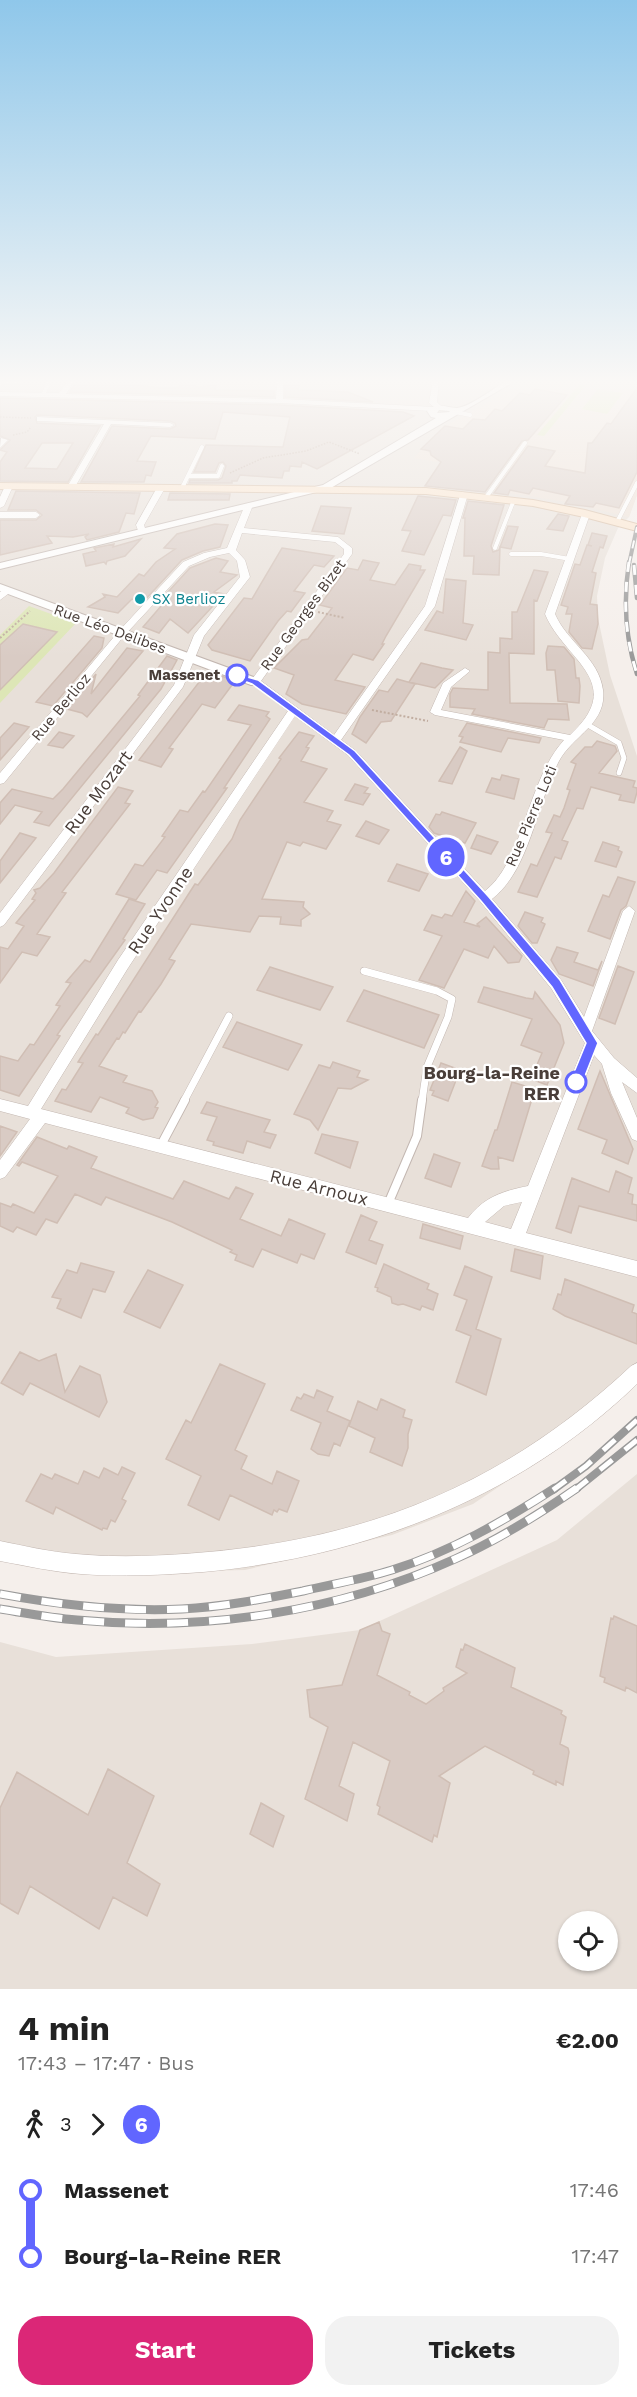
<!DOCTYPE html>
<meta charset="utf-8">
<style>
body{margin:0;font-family:"Work Sans",sans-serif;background:#f2f2f2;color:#222;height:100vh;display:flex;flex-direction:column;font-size:22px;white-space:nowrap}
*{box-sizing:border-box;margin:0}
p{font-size:20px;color:#767676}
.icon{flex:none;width:33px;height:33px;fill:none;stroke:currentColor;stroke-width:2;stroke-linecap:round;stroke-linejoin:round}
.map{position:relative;height:1989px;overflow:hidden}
.panel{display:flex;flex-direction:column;background:#fff;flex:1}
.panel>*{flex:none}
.badge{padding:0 12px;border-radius:20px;font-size:21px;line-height:39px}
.tools{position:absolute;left:558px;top:1911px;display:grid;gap:12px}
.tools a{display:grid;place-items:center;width:60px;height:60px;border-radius:50%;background:#fff;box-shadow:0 2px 4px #0004;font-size:30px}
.map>.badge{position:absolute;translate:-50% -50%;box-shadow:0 0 0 3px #fff}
.legs{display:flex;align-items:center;gap:9px;height:66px;padding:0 18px;font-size:20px}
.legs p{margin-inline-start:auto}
.headline{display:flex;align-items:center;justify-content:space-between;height:102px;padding:0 18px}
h1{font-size:33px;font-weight:700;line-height:45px}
.action{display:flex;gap:12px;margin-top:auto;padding:12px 18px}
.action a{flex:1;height:69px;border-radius:24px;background:#db2777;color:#fff;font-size:24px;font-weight:700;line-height:69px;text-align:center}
.action a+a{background:#f2f2f2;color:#222}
ul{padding:0 18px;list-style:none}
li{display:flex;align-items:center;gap:21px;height:66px;font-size:22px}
li i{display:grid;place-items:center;width:9px;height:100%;margin:0 8px;background:currentColor}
li i::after{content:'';width:15px;height:15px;margin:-8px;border:4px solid;border-radius:50%;background:#fff}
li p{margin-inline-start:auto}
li:first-child i{background:linear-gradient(#0000 50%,currentColor 0)}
li:last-child i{background:linear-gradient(currentColor 50%,#0000 0)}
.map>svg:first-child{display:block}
</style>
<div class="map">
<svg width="637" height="1989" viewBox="0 0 637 1989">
<rect width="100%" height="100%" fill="#f5efeb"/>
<path fill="#e8e0d9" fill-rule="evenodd" d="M 0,380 L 637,380 L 637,495 L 629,517 L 618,528 L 605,558 L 597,596 L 598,618 L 610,675 L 637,756 L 637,1383 L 625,1396 L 566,1442 L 473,1504 L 392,1535 L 245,1570 L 72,1574 L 0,1560 Z
M 637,1474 L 637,1989 L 0,1989 L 0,1642 L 56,1657 L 252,1644 L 360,1630 L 557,1540 ZM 568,1922 L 608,1922 L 608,1960 L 568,1960 Z"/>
<path fill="#ede0d6" d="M 529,380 L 637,380 L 637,495 L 629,517 L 566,502 L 490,490 L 513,456 L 502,454 L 441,457 L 436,462 L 414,458 L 442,428 Z"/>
<path fill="#dde6b6" d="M 580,384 L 586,385 L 544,436 L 537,435 Z
M 598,389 L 623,393 L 607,414 L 582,409 Z
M 29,606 L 76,623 L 0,703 L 0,635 Z"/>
<path fill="#d9cbc4" stroke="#d0beb4" stroke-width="1.5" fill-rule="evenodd" d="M 90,382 L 167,388 L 179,387 L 181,383 L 199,387 L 216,385 L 215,390 L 274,391 L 274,397 L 70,392 L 75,384 L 87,385 Z
M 285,385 L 299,385 L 298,390 L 348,392 L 373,402 L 285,397 Z
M 637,388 L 637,472 L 619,508 L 596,503 L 593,507 L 565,504 L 570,496 L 533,488 L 529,494 L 510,490 L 508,495 L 494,493 L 528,446 L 555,451 L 545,466 L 585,473 L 588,443 L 592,443 L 607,423 L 611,424 Z
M 535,389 L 567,395 L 528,440 L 522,441 L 485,492 L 425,486 L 441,462 L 431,455 L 430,451 L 421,449 L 445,426 L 463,429 L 473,419 L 485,420 L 495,409 L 502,411 L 520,393 L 530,395 Z
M 0,398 L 279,405 L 403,412 L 414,416 L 317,469 L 302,462 L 301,467 L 290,466 L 289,471 L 284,471 L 282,478 L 240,475 L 237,481 L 232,481 L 232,483 L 189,483 L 190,480 L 218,480 L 222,478 L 226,466 L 223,462 L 219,463 L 215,472 L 194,472 L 206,445 L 283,447 L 290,417 L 223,412 L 215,439 L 151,436 L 137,461 L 156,462 L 151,476 L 146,475 L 144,482 L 81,482 L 112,426 L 170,429 L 176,426 L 175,423 L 170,421 L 37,415 L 35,417 L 37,423 L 100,426 L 68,482 L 0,481 L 0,462 L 7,452 L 0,450 L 10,440 L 0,436 ZM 42,443 L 73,443 L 57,469 L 25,468 Z
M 16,491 L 140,493 L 134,514 L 126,513 L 119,532 L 87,540 L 85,537 L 89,534 L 73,537 L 47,536 L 52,543 L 0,555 L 0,520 L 36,520 L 42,515 L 36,510 L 8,510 Z
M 170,493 L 230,494 L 229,500 L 168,500 Z
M 418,496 L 456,500 L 451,516 L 443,515 L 424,555 L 402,551 L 411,531 L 402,530 Z
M 468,501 L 504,505 L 491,546 L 493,552 L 499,550 L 508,526 L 518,527 L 511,549 L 500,547 L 499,575 L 473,574 L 474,556 L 464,556 L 465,518 L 463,518 Z
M 321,506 L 351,508 L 344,534 L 312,531 Z
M 558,514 L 569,516 L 563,531 L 547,529 Z
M 215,524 L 228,525 L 220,547 L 203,551 L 182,560 L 144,601 L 132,599 L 118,613 L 88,607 L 105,597 L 103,594 L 117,597 L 139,574 L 144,576 L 156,562 L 175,549 L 164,548 L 177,534 Z
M 592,533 L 607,536 L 603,548 L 600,547 L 592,572 L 596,573 L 590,604 L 597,605 L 598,624 L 592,649 L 582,648 L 569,632 L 572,614 L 566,614 L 568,607 L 561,605 L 575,564 L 580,565 L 587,545 L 592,546 L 588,545 Z
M 141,539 L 125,556 L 107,561 L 106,564 L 104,562 L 86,566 L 83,554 L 96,551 L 94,548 L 114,544 L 113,547 Z
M 282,548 L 334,556 L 324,567 L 314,565 L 294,591 L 305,593 L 291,612 L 287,611 L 278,621 L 250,661 L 212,650 L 208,645 L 244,598 L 252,599 Z
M 216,558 L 228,561 L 220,572 L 237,575 L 214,592 L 224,594 L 188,633 L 170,619 L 159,633 L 143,627 L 162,605 L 157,604 L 190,568 Z
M 363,560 L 379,563 L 370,580 L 395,585 L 409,564 L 421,566 L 420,570 L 425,570 L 386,636 L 382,644 L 384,644 L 373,660 L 353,654 L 335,680 L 365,687 L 346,714 L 302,704 L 286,694 L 294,675 L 274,668 L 302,640 L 308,639 L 332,608 L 320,605 L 347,568 L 358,570 Z
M 534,570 L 548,572 L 537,601 L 534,600 L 534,654 L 509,653 L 510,703 L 567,704 L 569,720 L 548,719 L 544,728 L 472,714 L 475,709 L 450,707 L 450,694 L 453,688 L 488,690 L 488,652 L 500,653 L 500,638 L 512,639 L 512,612 L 517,612 Z
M 446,579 L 466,581 L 463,623 L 473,625 L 466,640 L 425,630 L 437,611 L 443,613 Z
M 23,624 L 57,632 L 0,690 L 0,645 Z
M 94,636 L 104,638 L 102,648 L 53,706 L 36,702 Z
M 548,646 L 564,647 L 574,659 L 576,678 L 579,678 L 580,686 L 579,703 L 558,701 L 555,670 L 547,670 L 546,653 Z
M 127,648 L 143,651 L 87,717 L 82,713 L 67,709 L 96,674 L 91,694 Z
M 167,656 L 177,660 L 161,689 L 49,826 L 34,822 L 42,812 L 15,805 L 0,824 L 0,803 L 12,789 L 53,799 L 63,789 L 140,696 L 138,695 Z
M 421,663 L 442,668 L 453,670 L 435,688 L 409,682 Z
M 216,674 L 235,681 L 215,708 L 202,704 L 169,748 L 173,749 L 161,767 L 139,760 L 203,677 L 212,679 Z
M 397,679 L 415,684 L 391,721 L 381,722 L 366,743 L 352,734 L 360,717 L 379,690 L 388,692 Z
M 239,705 L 269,712 L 266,716 L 270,719 L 224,788 L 227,788 L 167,873 L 157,870 L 136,900 L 116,894 L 135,864 L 143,866 L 165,837 L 162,836 L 180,810 L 188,812 L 203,791 L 205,792 L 251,725 L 228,720 Z
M 14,723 L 29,727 L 0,760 L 0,738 Z
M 467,723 L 541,738 L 539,743 L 508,738 L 501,752 L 460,742 L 463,737 L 459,736 Z
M 59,732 L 74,736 L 63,748 L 48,745 Z
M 299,732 L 314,736 L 306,747 L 309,748 L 301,761 L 327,769 L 304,802 L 333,811 L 327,821 L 341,825 L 326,849 L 303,842 L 300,846 L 287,842 L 262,899 L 304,902 L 303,907 L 310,914 L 301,920 L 301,926 L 280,924 L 281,917 L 259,916 L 250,932 L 191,924 L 169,959 L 175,961 L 161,984 L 141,1012 L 139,1011 L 125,1033 L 123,1032 L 119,1039 L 117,1038 L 99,1066 L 127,1076 L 123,1082 L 152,1091 L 158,1102 L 155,1107 L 158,1108 L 153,1118 L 143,1120 L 126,1113 L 129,1108 L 100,1097 L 91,1112 L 55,1101 L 62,1089 L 66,1090 L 83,1063 L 78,1062 L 96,1034 L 98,1035 L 195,884 L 198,885 L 232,839 L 240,820 L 281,759 L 279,758 Z
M 597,741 L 615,746 L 617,751 L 599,773 L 635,781 L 633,787 L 637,788 L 637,792 L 634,803 L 619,800 L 621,795 L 591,787 L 583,809 L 577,808 L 562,840 L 568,842 L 561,859 L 555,857 L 537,897 L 518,892 L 531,864 L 537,866 L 552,833 L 546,832 L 554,815 L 560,817 L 564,808 L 570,790 L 567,789 L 576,764 L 571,762 L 585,747 L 592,747 Z
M 460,747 L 467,751 L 452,784 L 439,781 Z
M 502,775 L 519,779 L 514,799 L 486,792 L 492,778 L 500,780 Z
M 355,784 L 368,788 L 364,793 L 370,794 L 363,805 L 345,800 Z
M 118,787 L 133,791 L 125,803 L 130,804 L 62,892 L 66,893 L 37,934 L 50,937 L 37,956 L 22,952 L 0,983 L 0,947 L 8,949 L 24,926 L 16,923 L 35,900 L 32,899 L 36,893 L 34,890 L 40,888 L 54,873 Z
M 442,812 L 476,823 L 465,843 L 434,833 L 429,827 L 436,814 L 440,815 Z
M 366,821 L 389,830 L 379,844 L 356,836 Z
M 20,833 L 36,838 L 0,883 L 0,861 Z
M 477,835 L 498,842 L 491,854 L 471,848 Z
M 603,842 L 619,847 L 618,850 L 622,852 L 616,867 L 595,861 Z
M 397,864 L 428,874 L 419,891 L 388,881 Z
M 618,877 L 635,882 L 626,906 L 621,910 L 610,939 L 588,931 L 603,895 L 609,897 Z
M 466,891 L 475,901 L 464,922 L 480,927 L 477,924 L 486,917 L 522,956 L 519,962 L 508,963 L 494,946 L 488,958 L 464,949 L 444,988 L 419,980 L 442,936 L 424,930 L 432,915 L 442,918 L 445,914 L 452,916 Z
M 129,899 L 145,904 L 123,939 L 125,940 L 57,1035 L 60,1036 L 19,1096 L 0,1090 L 0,1056 L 18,1061 L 30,1044 L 34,1045 L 60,1006 L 56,1005 L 71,983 L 66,982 L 85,960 L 90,962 Z
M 525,912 L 543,918 L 541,922 L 545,924 L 537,943 L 532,943 L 518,926 Z
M 557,947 L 578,953 L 574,962 L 598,970 L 602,961 L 593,986 L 559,974 L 551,960 Z
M 618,966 L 634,972 L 615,1024 L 599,1018 Z
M 270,967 L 333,987 L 320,1010 L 257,990 Z
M 484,987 L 526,998 L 533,999 L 535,992 L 560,1025 L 564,1043 L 547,1085 L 531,1079 L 542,1053 L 521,1045 L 532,1019 L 478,1002 Z
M 364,990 L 439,1015 L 424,1048 L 347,1021 Z
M 237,1022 L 302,1045 L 288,1070 L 223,1047 Z
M 333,1062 L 360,1071 L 357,1077 L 368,1080 L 351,1089 L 338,1088 L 318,1130 L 310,1120 L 294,1114 L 319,1065 L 330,1068 Z
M 441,1063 L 460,1070 L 448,1101 L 432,1095 L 434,1091 L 430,1090 Z
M 600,1071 L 633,1149 L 628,1164 L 602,1153 L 607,1140 L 578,1129 Z
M 512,1082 L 535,1089 L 513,1161 L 498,1157 L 499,1169 L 491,1169 L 482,1166 L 495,1130 L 497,1130 Z
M 207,1102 L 270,1120 L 264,1132 L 276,1135 L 270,1148 L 247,1141 L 243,1153 L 213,1145 L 214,1142 L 207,1140 L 217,1117 L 201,1113 Z
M 0,1126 L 17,1132 L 0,1156 Z
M 322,1134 L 358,1142 L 350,1168 L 315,1153 Z
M 37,1137 L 67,1149 L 69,1146 L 97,1157 L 91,1168 L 173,1199 L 184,1181 L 229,1199 L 236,1187 L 253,1194 L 240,1219 L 281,1236 L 289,1219 L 325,1234 L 314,1259 L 301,1254 L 297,1263 L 262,1249 L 253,1267 L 235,1260 L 237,1255 L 230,1252 L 232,1250 L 172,1222 L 106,1197 L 101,1205 L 75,1194 L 57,1223 L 46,1219 L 36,1235 L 17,1227 L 13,1232 L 0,1226 L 0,1203 L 11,1207 L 13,1204 L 34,1213 L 58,1176 L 22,1162 L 19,1166 L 17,1165 Z
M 434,1154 L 460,1163 L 451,1187 L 425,1178 Z
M 616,1171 L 632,1178 L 628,1193 L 633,1195 L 632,1204 L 637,1205 L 637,1221 L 579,1206 L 571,1233 L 556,1228 L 572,1178 L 609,1192 Z
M 361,1215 L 377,1222 L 369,1240 L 383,1245 L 376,1264 L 346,1252 Z
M 423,1224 L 463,1236 L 460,1249 L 420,1238 Z
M 515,1249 L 543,1256 L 540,1279 L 511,1271 Z
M 81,1263 L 114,1272 L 105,1292 L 93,1289 L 81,1318 L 57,1308 L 61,1299 L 52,1297 L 67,1270 L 77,1273 Z
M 384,1264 L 429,1284 L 427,1289 L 438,1294 L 433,1310 L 422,1306 L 420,1310 L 403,1304 L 398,1305 L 392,1303 L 391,1297 L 377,1291 L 378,1288 L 375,1287 Z
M 465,1266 L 492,1277 L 476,1329 L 501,1339 L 486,1395 L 456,1382 L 471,1336 L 456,1330 L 467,1300 L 454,1295 Z
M 148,1270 L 183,1285 L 160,1328 L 124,1312 Z
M 565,1279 L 634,1305 L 632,1312 L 637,1314 L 637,1344 L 565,1316 L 553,1309 L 558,1294 L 561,1295 Z
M 20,1352 L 39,1361 L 56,1354 L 65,1392 L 80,1366 L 100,1375 L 107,1402 L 99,1417 L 30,1383 L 23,1395 L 1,1383 Z
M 220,1364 L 265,1384 L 235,1450 L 247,1456 L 241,1469 L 272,1484 L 277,1471 L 299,1481 L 287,1512 L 279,1509 L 277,1512 L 274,1510 L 272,1515 L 230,1495 L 219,1520 L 188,1505 L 201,1476 L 166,1459 L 186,1420 L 191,1423 Z
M 317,1390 L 333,1397 L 327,1411 L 350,1421 L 340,1446 L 334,1443 L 329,1456 L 318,1454 L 311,1449 L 321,1423 L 291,1410 L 297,1397 L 301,1399 L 304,1394 L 314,1398 Z
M 381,1399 L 405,1410 L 403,1417 L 412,1420 L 408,1434 L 408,1448 L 402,1466 L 370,1452 L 375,1438 L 349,1426 L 358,1401 L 377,1410 Z
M 122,1467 L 135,1473 L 122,1499 L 126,1501 L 115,1522 L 111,1520 L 107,1529 L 103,1528 L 102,1530 L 56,1507 L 53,1514 L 26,1501 L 41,1474 L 52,1479 L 55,1474 L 78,1484 L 84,1471 L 99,1478 L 104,1468 L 118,1475 Z
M 614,1616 L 637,1626 L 637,1693 L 626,1687 L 625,1691 L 604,1682 L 605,1678 L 600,1676 L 611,1618 L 613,1619 Z
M 379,1622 L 382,1631 L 390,1634 L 377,1675 L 410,1692 L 409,1695 L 426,1704 L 444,1691 L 443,1688 L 467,1673 L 456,1667 L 461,1649 L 463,1650 L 465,1644 L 515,1668 L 511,1687 L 562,1711 L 561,1714 L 566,1717 L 560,1744 L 568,1748 L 569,1752 L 563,1785 L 556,1781 L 556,1785 L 533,1774 L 534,1771 L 485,1746 L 439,1776 L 450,1783 L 437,1837 L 434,1835 L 432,1842 L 378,1814 L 380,1807 L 377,1805 L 390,1761 L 353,1742 L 339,1786 L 354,1794 L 347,1821 L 305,1799 L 328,1727 L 310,1717 L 307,1690 L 342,1685 L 360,1630 Z
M 108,1769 L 154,1796 L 127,1863 L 160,1884 L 147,1916 L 113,1897 L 99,1929 L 30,1886 L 18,1914 L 0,1903 L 0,1808 L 17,1772 L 88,1815 Z
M 261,1803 L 284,1816 L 273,1847 L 250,1834 Z"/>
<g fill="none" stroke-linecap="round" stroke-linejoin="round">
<g stroke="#c3b7b1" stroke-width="4.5">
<path id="service-far3" d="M 0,383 L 26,380
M 43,395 L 49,382
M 455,412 L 470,415
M 188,476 L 218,476 L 222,466
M 182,488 L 202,447
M 487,496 L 525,443
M 617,522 L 637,483
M 495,548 L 514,500
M 511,554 L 541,554 L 570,559"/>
</g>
<g stroke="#c3b7b1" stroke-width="6">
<path id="service-far2" d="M 588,725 L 619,743 L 624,758 L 619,773"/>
</g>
<g stroke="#c3b7b1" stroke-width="8">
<path id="service-far1" d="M 364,971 L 437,991 L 452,999 L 448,1017 L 427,1067 L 422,1101
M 184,1101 L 229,1016"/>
</g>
<g stroke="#c3b7b1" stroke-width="10">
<path id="service" d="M 160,1147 L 185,1100
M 388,1204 L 417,1136 L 422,1100"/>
</g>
<g stroke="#c3b7b1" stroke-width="1">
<path id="minor" d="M 69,380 L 75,380 L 66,394 L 276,399 L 277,380 L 283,380 L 283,399 L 434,407 L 429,403 L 433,380 L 439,380 L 437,402 L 442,407 L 432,411 L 279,403 L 0,396 L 0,392 L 59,393 Z
M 37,417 L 170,423 L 174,425 L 170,427 L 111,424 L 75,487 L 71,489 L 67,487 L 104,424 L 40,421 L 37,421 Z
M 1,438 L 8,440 L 0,448 Z
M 6,484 L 13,486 L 4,506 L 0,508 L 0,497 Z
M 158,486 L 165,488 L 144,525 L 146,531 L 139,533 L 136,525 Z
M 461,492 L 468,494 L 435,606 L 341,740 L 356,751 L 485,891 C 524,861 527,780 564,740 L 435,715 L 430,712 L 443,683 L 465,668 L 470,671 L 451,687 L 441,710 L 570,735 C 628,682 564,660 545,614 L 582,514 L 589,512 L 590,514 L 555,614 C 567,642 599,658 603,690 C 607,724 573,735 559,761 C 537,802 530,870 492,899 L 561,980 L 584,1017 L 623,911 L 629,906 L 635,911 L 592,1031 L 614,1058 L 637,1078 L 637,1093 L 622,1082 L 637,1118 L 637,1141 L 632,1139 L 611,1093 L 602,1064 L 594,1055 L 526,1233 L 637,1261 L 637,1277 L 45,1123 L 5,1177 L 0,1179 L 0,1160 L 30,1119 L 0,1111 L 0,1099 L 28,1106 L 118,960 L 288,711 L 250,682 L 344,554 L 344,549 L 335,542 L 242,533 L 236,550 L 245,560 L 250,577 L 204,636 L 183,687 L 4,925 L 0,927 L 0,913 L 174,685 L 194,635 L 240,577 L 237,561 L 229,553 L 210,557 L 189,566 L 124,636 L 4,783 L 0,784 L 0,773 L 118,632 L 183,562 L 204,553 L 227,548 L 245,505 L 249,503 L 253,505 L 244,528 L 338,537 L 352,548 L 352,554 L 261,681 L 334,735 L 425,606 ZM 295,716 L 348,755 L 480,901 L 551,988 L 585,1043 L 528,1186 C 503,1191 484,1197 468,1218 L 41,1109 L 128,968 ZM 522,1202 L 511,1229 L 485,1222 L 504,1206 Z
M 0,512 L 36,512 L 40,515 L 36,518 L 0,518 Z
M 4,589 L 12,591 L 0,600 L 0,592 Z
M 637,1363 L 637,1384 C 519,1498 365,1557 203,1572 C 163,1575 121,1577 81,1574 C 54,1572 27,1566 0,1561 L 0,1541 C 25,1546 50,1552 76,1554 C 119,1558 164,1556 208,1552 C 375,1537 508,1481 631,1366 Z"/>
</g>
<g stroke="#c3b7b1" stroke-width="2">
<path id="tertiary" d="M 507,380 L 517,380 L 329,489 L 0,569 L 0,563 L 323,485 L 436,418 L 431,417 L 427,411 C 438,401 445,408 457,408 C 470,407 496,387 507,380 ZM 439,410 L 449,411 L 450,412 L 437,413 Z
M 0,584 L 259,679 L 261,682 L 259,685 L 251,685 L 0,591 Z"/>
</g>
<g stroke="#d5b99f" stroke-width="2">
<path id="secondary" d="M 0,483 L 426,488 L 533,500 L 585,510 L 637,524 L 637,531 L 584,517 L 533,506 L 426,494 L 0,489 Z"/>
</g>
<path stroke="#c1ada0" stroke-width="1.5" stroke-dasharray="1.5 1.5" stroke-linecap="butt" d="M 0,417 L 31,418
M 13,435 L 27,432 L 31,427
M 230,473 L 263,458 L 306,451 L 329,442 L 360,454"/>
<path stroke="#c1ada0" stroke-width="2" stroke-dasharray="2 2" stroke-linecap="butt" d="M 318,612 L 345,618
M 0,638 L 30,611
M 372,710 L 428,721"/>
<use href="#service-far3" stroke="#fff" stroke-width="4"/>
<use href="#service-far2" stroke="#fff" stroke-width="5"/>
<use href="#service-far1" stroke="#fff" stroke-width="7"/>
<use href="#service" stroke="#fff" stroke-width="8"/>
<use href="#minor" fill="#fff" fill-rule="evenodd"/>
<use href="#tertiary" fill="#fff" fill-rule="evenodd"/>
<use href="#secondary" fill="#fce5cd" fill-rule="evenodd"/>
<g stroke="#999" stroke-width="4">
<path id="rail-far3" d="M 629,564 L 637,527"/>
</g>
<g stroke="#999" stroke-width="4.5">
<path id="rail-far2" d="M 629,562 C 623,601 625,637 637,674
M 634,565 L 637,598"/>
</g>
<g stroke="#999" stroke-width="8">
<path id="rail-far1" d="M 553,1490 L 586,1466 L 637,1420
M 575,1490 L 637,1440"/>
</g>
<g stroke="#999" stroke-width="9">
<path id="rail" d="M 0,1594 C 60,1605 121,1612 182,1609 C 223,1607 263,1599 303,1591 C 333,1584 363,1579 392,1570 C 450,1552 504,1521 555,1488
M 0,1609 C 25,1613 51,1618 77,1620 C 204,1632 338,1612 455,1559 C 498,1540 538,1515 577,1488"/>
</g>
<use href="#rail-far3" stroke="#fff" stroke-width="2" stroke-dasharray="8" stroke-linecap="butt"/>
<use href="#rail-far2" stroke="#fff" stroke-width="3" stroke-dasharray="10" stroke-linecap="butt"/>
<use href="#rail-far1" stroke="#fff" stroke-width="5" stroke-dasharray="16" stroke-linecap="butt"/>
<use href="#rail" stroke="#fff" stroke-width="7" stroke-dasharray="21" stroke-linecap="butt"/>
</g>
<linearGradient id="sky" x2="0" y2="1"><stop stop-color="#8fc7ea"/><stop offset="0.58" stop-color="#faf8f6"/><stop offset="1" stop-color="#faf8f6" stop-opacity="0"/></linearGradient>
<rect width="637" height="658" fill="url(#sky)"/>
<path fill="#6166ff" stroke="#fff" stroke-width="1.5" d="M 233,673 L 258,680 L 355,751 L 488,896 L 560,980 L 598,1043 L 581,1086 L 572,1086 L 570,1082 L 586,1043 L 552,987 L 481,901 L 349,755 L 252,684 L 233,677 Z"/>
<circle fill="#0f9aa8" stroke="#fff" stroke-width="2" cx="140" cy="599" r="6"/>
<g fill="#fff" stroke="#6166ff" stroke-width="3">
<circle cx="237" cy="675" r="10"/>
<circle cx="576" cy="1082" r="10"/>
</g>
<g text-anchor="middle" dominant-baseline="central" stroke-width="4.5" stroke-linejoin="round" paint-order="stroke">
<g font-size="15" fill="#0d838f" stroke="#fff" text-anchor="start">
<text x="152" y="599">SX Berlioz</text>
</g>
<g font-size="15" fill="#493e39" stroke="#fff">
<text transform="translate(303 615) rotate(-54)">Rue Georges Bizet</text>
<text transform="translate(110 629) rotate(20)">Rue Léo Delibes</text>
<text transform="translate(61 707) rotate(-50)">Rue Berlioz</text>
<text transform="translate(531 816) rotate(-67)">Rue Pierre Loti</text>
</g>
<g font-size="15" font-weight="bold" fill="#493e39" stroke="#fff" text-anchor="end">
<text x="220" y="675">Massenet</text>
</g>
<g font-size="18" fill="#493e39" stroke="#fff">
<text transform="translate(98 792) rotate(-53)">Rue Mozart</text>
<text transform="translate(160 910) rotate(-56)">Rue Yvonne</text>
<text transform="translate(319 1187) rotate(14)">Rue Arnoux</text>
</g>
<g font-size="18" font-weight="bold" fill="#493e39" stroke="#fff" text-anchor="end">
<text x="560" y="1072">Bourg-la-Reine<tspan x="560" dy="21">RER</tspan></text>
</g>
</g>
</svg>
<div class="tools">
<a><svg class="icon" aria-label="locate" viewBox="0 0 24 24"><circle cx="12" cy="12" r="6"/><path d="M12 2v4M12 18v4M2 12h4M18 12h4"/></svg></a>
</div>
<b class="badge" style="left:446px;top:857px;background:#6166ff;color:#fff">6</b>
</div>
<section class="panel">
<div class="headline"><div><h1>4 min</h1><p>17:43 – 17:47 · Bus</p></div><b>€2.00</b></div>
<div class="legs"><svg class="icon" aria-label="walk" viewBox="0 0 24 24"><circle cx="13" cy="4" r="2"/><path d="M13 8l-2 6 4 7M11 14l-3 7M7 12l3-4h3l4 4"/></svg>3<svg class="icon" aria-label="forward" viewBox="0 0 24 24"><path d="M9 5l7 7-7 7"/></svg><b class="badge" style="background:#6166ff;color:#fff">6</b></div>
<ul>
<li><i style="color:#6166ff"></i><b>Massenet</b><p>17:46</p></li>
<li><i style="color:#6166ff"></i><b>Bourg-la-Reine RER</b><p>17:47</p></li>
</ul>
<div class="action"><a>Start</a><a>Tickets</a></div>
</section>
